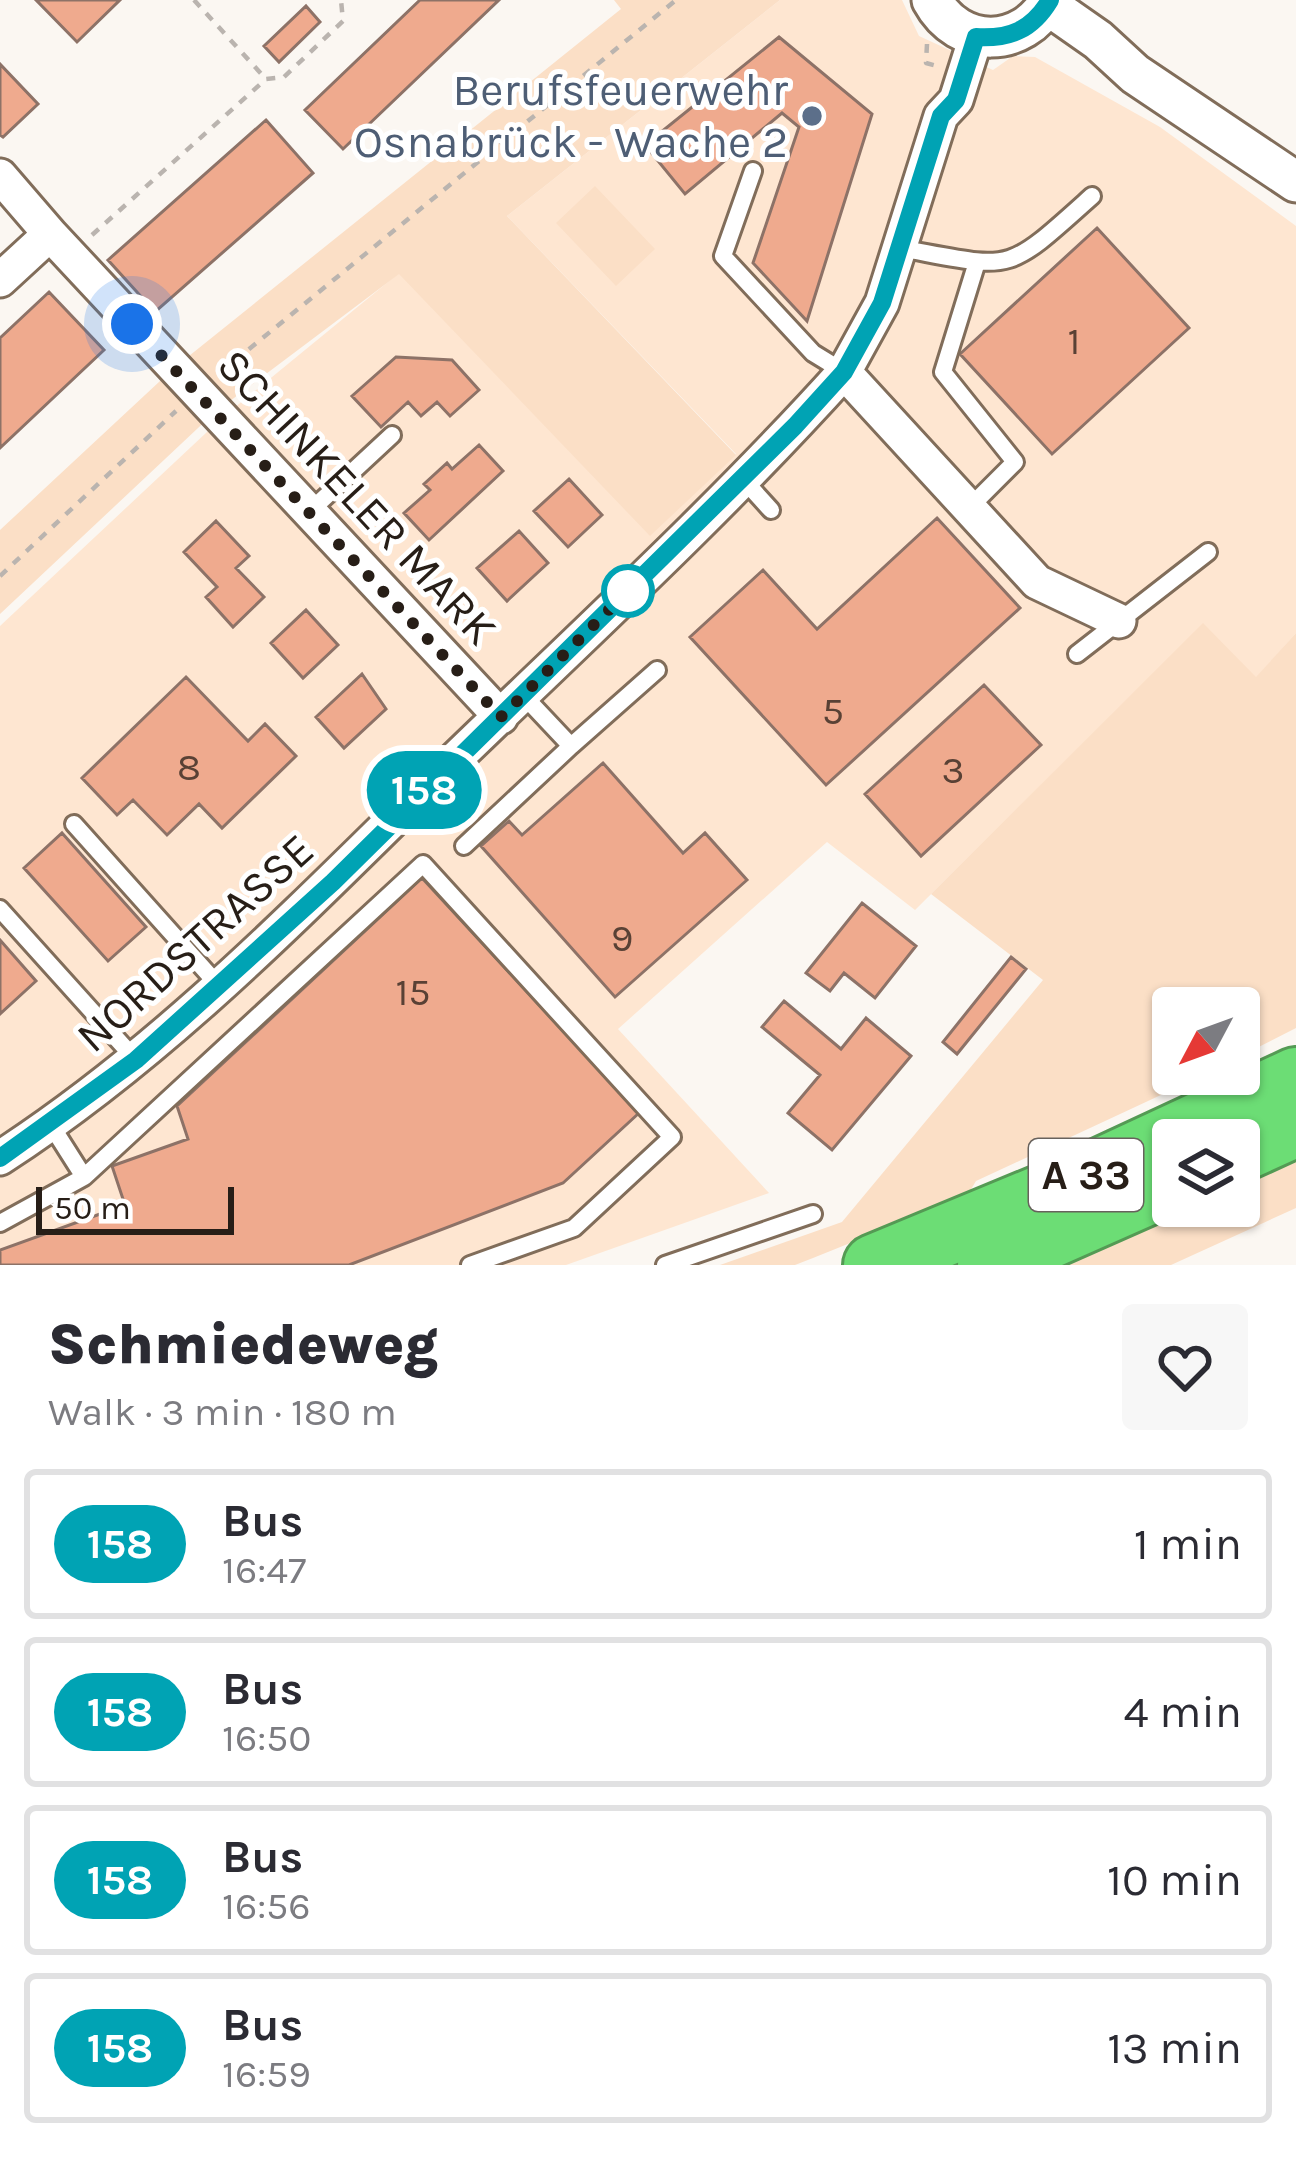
<!DOCTYPE html>
<meta charset="utf-8">
<style>
body{margin:0;font-family:Karla,sans-serif;background:#f7f7f7;color:#2b2b33;height:100vh;display:flex;flex-direction:column;font-size:45px;white-space:nowrap}
*{box-sizing:border-box;margin:0}
p{font-size:39px;color:#7c7c81}
.icon{flex:none;width:66px;height:66px;fill:none;stroke:currentColor;stroke-width:2;stroke-linecap:round;stroke-linejoin:round}
.map{position:relative;height:1265px;overflow:hidden}
.details{display:flex;flex-direction:column;background:#fff;flex:1}
.details>*{flex:none}
.badge{padding:0 24px;border-radius:39px;font-size:42px;line-height:78px}
.needle{width:78px;rotate:229deg}
.controls{position:absolute;left:1152px;top:987px;display:grid;gap:24px}
.controls a{display:grid;place-items:center;width:108px;height:108px;border-radius:12px;background:#fff;box-shadow:0 3px 9px #0004;font-size:60px}
.scale{position:absolute;left:36px;bottom:30px;width:198px;box-sizing:border-box;padding-left:12px;border:6px solid #271e17;border-top:0;font-size:33px;line-height:42px;white-space:nowrap;color:#271e17;-webkit-text-stroke:9px #fff;paint-order:stroke}
.you{position:absolute;width:60px;height:60px;margin:-30px;border:9px solid #fff;border-radius:50%;background:#1a73e8;box-shadow:0 0 0 18px #1a73e833}
.map>.badge{position:absolute;translate:-50% -50%;box-shadow:0 0 0 6px #fff}
.round{display:grid;place-items:center;flex:none;width:126px;height:126px;border-radius:12px;background:#f7f7f7}
.overview{display:flex;align-items:center;justify-content:space-between;height:204px;padding:0 48px}
h1{font-size:57px;font-weight:800;line-height:90px}
ul{padding:0;list-style:none}
li{display:flex;align-items:center;gap:36px;height:150px;margin:0 24px 18px;padding:0 24px;border:6px solid #e1e1e2;border-radius:12px}
li div{flex:1}
li b{display:block;font-size:45px}
li em{font-style:normal}
li .badge{min-width:132px;font-weight:700;text-align:center}
.map>svg:first-child{display:block}
</style>
<div class="map">
<svg width="1296" height="1265" viewBox="0 0 1296 1265">
<rect width="100%" height="100%" fill="#fbf7f2"/>
<path fill="#fee6d1" d="M 780,0 L 902,0 L 919,36 L 993,70 L 1013,56 L 1035,57 L 1160,127 L 1296,226 L 1296,633 L 1256,678 L 1203,624 L 915,910 L 827,842 L 618,1029 L 769,1193 L 566,1265 L 0,1265 L 0,626 L 223,417 L 399,273 L 650,535 L 736,454 L 507,216 Z"/>
<path fill="#fbdfc6" d="M 614,0 L 780,0 L 507,216 L 736,455 L 650,536 L 399,274 L 214,413 L 0,614 L 0,530 L 174,368 L 621,9 Z
M 595,186 L 655,249 L 616,286 L 556,223 Z
M 1203,623 L 1256,677 L 1296,633 L 1296,1028 L 1239,1057 L 1239,1008 L 1173,1008 L 1173,1074 L 1206,1074 L 976,1181 L 967,1196 L 813,1258 L 795,1265 L 720,1265 L 842,1222 L 1043,980 L 931,894 Z
M 1296,1159 L 1296,1208 L 1171,1265 L 1063,1265 L 1194,1206 L 1239,1206 L 1239,1185 Z"/>
<path fill="#efaa8e" stroke="#8d7267" stroke-width="3" d="M 36,0 L 120,0 L 77,42 Z
M 420,0 L 499,0 L 343,149 L 305,110 Z
M 306,6 L 320,22 L 279,62 L 264,46 Z
M 779,37 L 872,114 L 807,321 L 753,263 L 799,127 L 782,113 L 685,194 L 645,145 Z
M 0,64 L 38,104 L 3,137 L 0,135 Z
M 266,120 L 313,173 L 155,312 L 108,260 Z
M 1097,228 L 1189,328 L 1052,454 L 960,354 Z
M 49,292 L 104,350 L 0,448 L 0,338 Z
M 396,357 L 452,360 L 479,390 L 450,416 L 437,402 L 421,416 L 408,402 L 381,427 L 352,396 Z
M 479,445 L 503,471 L 429,540 L 404,513 L 430,490 L 424,484 L 447,463 L 452,469 Z
M 569,479 L 602,515 L 568,547 L 534,511 Z
M 937,518 L 1020,608 L 826,785 L 690,637 L 763,570 L 817,629 Z
M 216,521 L 249,556 L 236,568 L 264,597 L 233,627 L 206,597 L 217,587 L 184,552 Z
M 519,531 L 548,563 L 507,601 L 477,568 Z
M 306,610 L 338,645 L 303,678 L 271,643 Z
M 362,674 L 386,709 L 344,748 L 316,717 Z
M 186,677 L 248,741 L 265,724 L 296,756 L 222,828 L 199,804 L 167,835 L 133,800 L 117,815 L 82,778 Z
M 984,685 L 1041,745 L 921,856 L 865,794 Z
M 603,763 L 683,853 L 705,833 L 747,880 L 615,997 L 481,846 L 509,821 L 522,835 Z
M 62,833 L 146,927 L 108,961 L 24,868 Z
M 422,878 L 639,1113 L 563,1183 L 349,1265 L 0,1265 L 0,1250 L 125,1205 L 112,1166 L 188,1139 L 177,1106 Z
M 862,903 L 916,946 L 875,998 L 844,973 L 830,991 L 806,973 Z
M 0,940 L 36,981 L 0,1014 Z
M 1011,957 L 1026,969 L 957,1054 L 943,1042 Z
M 784,1001 L 841,1049 L 866,1018 L 911,1056 L 832,1150 L 788,1113 L 820,1075 L 762,1027 Z"/>
<g fill="none" stroke-linecap="round" stroke-linejoin="round">
<g stroke="#816d5a" stroke-width="22">
<path id="service" d="M 753,171 L 723,256 L 813,353 L 844,372
M 899,248 C 1015,269 1003,276 1092,196
M 742,478 L 771,510
M 970,507 L 1015,462 L 943,372 L 977,262
M 309,512 L 392,435
M 1077,654 L 1208,552
M 571,746 L 657,670
M 74,824 L 219,986
M 464,846 L 571,746 L 523,695
M 0,909 L 135,1059
M 84,1177 L 423,864 L 672,1137 L 574,1228 L 470,1265
M 0,1223 L 84,1177 L 51,1125
M 665,1265 L 813,1214"/>
</g>
<g stroke="#816d5a" stroke-width="39">
<path id="minor" d="M 0,176 L 50,234 L 0,280
M 50,234 L 501,717
M 844,372 L 1037,582 L 1119,621
M 0,1158 C 154,1058 282,929 412,801 C 557,659 708,523 844,372 L 882,303 L 941,116 L 956,100 L 976,37"/>
</g>
<g stroke="#816d5a" stroke-width="45">
<path id="tertiary" d="M 932,0 C 959,50 1023,49 1050,0
M 1048,5 L 1098,40 L 1135,74 L 1296,182"/>
</g>
<g stroke="#549a54" stroke-width="66">
<path id="motorway" d="M 1239,1152 L 1296,1126
M 874,1265 L 1055,1190 L 1296,1078
M 988,1265 L 1173,1183"/>
</g>
<path stroke="#bab4af" stroke-width="4.5" stroke-dasharray="9 9" stroke-linecap="butt" d="M 194,0 L 266,79
M 927,44 L 926,63 L 937,66
M 92,235 L 266,79 L 284,77 L 343,21 L 341,0
M 221,372 L 676,0
M 0,576 L 176,411"/>
<use href="#service" stroke="#fff" stroke-width="16"/>
<use href="#minor" stroke="#fff" stroke-width="33"/>
<use href="#tertiary" stroke="#fff" stroke-width="39"/>
<use href="#motorway" stroke="#6cdd75" stroke-width="60"/>
</g>
<g fill="none" stroke-linecap="round" stroke-linejoin="round">
<g stroke="#fff" stroke-width="27">
<path id="line" d="M 0,1158 L 136,1060 L 333,882 L 795,426 L 844,372 L 882,303 L 941,116 L 956,100 L 976,37 C 1010,39 1032,30 1050,0"/>
</g>
<use href="#line" stroke="#00a3b4" stroke-width="18"/>
<path stroke="#271e17" stroke-width="12" stroke-dasharray="0 21.6" d="M 132,324 L 501,717 L 628,591"/>
</g>
<circle fill="#5c6f8a" stroke="#fff" stroke-width="4.5" cx="812" cy="116" r="12"/>
<circle fill="#fff" stroke="#00a3b4" stroke-width="6" cx="628" cy="591" r="24"/>
<g text-anchor="middle" dominant-baseline="central" stroke-width="10" stroke-linejoin="round" paint-order="stroke">
<g font-size="39" fill="#594135">
<text x="1074" y="341">1</text>
<text x="833" y="711">5</text>
<text x="189" y="767">8</text>
<text x="953" y="770">3</text>
<text x="622" y="938">9</text>
<text x="413" y="992">15</text>
</g>
<rect fill="#fff" stroke="#68625d" stroke-width="3" x="1029" y="1139" width="114" height="72" rx="9"/>
<g font-size="42" font-weight="bold" fill="#271e17">
<text x="1086" y="1175">A 33</text>
</g>
<g font-size="45" fill="#4e5e75" stroke="#fff" text-anchor="end">
<text x="788" y="90">Berufsfeuerwehr<tspan x="788" dy="52">Osnabrück - Wache 2</tspan></text>
</g>
<g font-size="45" fill="#271e17" stroke="#fff">
<text transform="translate(357 497) rotate(47)">SCHINKELER MARK</text>
<text transform="translate(195 943) rotate(-42)">NORDSTRASSE</text>
</g>
</g>
</svg>
<div class="controls">
<a><svg class="needle" viewBox="-14 -14 28 28"><path d="M0-13l5 13h-10z" fill="#e53935"/><path d="M0 13l5-13h-10z" fill="#7c7c81"/></svg></a>
<a><svg class="icon" aria-label="layers" viewBox="0 0 24 24"><path d="M12 4l9 5-9 5-9-5zM3 14l9 5 9-5"/></svg></a>
</div>
<div class="scale">50 m</div>
<div class="you" style="left:132px;top:324px"></div>
<b class="badge" style="left:424px;top:790px;background:#00a3b4;color:#fff">158</b>
</div>
<section class="details">
<div class="overview"><div><h1>Schmiedeweg</h1><p>Walk · 3 min · 180 m</p></div><a class="round"><svg class="icon" aria-label="heart" viewBox="0 0 24 24"><path d="M12 20l-8-8c-3-5 5-10 8-4 3-6 11-1 8 4z"/></svg></a></div>
<ul>
<li><span class="badge" style="background:#00a3b4;color:#fff">158</span><div><b>Bus</b><p>16:47</p></div><em>1 min</em></li>
<li><span class="badge" style="background:#00a3b4;color:#fff">158</span><div><b>Bus</b><p>16:50</p></div><em>4 min</em></li>
<li><span class="badge" style="background:#00a3b4;color:#fff">158</span><div><b>Bus</b><p>16:56</p></div><em>10 min</em></li>
<li><span class="badge" style="background:#00a3b4;color:#fff">158</span><div><b>Bus</b><p>16:59</p></div><em>13 min</em></li>
</ul>
</section>
